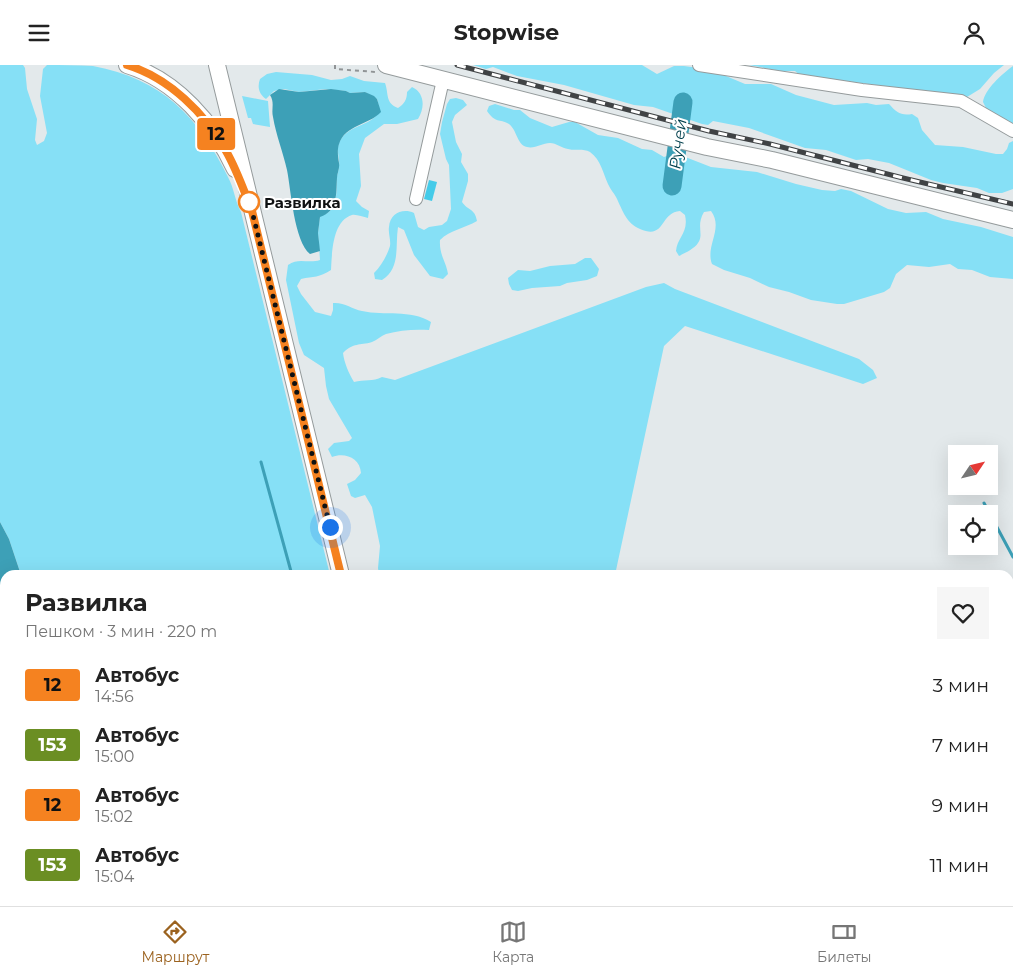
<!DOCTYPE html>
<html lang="ru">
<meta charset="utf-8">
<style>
body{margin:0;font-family:Montserrat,sans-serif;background:#f6f6f6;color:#222;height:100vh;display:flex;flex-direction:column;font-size:19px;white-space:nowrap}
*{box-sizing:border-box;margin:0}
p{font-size:16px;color:#767676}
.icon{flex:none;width:28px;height:28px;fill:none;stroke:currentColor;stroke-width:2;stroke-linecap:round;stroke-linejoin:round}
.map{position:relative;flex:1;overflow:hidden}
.details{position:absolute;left:0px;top:505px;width:1014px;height:336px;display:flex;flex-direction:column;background:#fff;border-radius:15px 15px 0 0;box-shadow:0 5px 20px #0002}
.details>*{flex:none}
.badge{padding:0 10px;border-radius:4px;font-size:18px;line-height:32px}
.needle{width:32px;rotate:55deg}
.tools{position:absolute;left:948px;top:380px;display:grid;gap:10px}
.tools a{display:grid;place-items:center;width:50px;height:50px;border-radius:0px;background:#fff;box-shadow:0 5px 20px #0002;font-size:25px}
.you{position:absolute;width:25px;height:25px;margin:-12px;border:4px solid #fff;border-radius:50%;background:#1a73e8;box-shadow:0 0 0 8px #1a73e833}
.map>.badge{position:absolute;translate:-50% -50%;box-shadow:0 0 0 2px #fff}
.round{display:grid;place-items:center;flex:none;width:52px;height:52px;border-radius:0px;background:#f6f6f6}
.head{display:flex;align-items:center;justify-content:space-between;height:85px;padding:0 25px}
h1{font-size:24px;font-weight:700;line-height:38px}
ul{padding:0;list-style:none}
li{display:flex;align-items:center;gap:15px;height:60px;padding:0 25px}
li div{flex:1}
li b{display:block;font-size:19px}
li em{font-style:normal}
li .badge{min-width:55px;font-weight:700;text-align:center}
header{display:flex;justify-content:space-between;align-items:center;height:65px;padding:0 25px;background:#fff;font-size:22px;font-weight:700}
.dock{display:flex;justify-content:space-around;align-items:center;height:70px;border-top:1px solid #e0e0e0;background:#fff;font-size:14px;color:#767676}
.dock a{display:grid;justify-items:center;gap:2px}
.dock .selected{color:#9b621f}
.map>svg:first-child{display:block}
</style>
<header><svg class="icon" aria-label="menu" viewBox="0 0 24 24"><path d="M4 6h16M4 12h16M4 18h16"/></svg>Stopwise<svg class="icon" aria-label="person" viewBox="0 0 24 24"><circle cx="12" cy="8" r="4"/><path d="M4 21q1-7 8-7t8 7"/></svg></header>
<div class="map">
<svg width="1013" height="841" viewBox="0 0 1013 841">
<rect width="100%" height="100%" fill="#e3e9eb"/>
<path fill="#86e0f6" d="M 0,0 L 23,0 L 25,3 L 27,24 L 37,54 L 35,75 L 37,80 L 44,76 L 47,68 L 40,31 L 43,4 L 47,0 C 62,0 78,0 93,1 C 162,14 198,51 228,112 C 234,123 235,136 241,147 L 330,510 L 21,510 L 9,474 L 0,457 Z
M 473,0 L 642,0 L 657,9 L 674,1 L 684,1 L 721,6 L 726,11 L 745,19 L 771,19 L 796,30 L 834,40 L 867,38 L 876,40 L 889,39 C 896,47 901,51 912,49 L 918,53 L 922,65 L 935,80 L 963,82 L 996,89 L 1003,89 L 1007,84 L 1009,78 L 1013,76 L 1013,124 L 1002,128 L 989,128 L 977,123 L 943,118 L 931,115 L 889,98 L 868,94 L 856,95 L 826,85 L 805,83 L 749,63 L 713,56 L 708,60 L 702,59 L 653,42 L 634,40 L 564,20 L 517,11 L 493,2 L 486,4 Z
M 749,0 L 1004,0 L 994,8 L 980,24 L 967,32 L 800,10 L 795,6 L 781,6 Z
M 1013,1 L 1013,63 L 987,45 L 983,37 C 985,24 1002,9 1013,1 Z
M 276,7 L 312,10 L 331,15 L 342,14 L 350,11 L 364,16 L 385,18 C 389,29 385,38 398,43 C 404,39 407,35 407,27 L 412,22 C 425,28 425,43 418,54 L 397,59 L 384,59 L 365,73 L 359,89 L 361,121 L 356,136 L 362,142 L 369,146 L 368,153 C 363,152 356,149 352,150 C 332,156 332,189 331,205 C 319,213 314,211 301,214 L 297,221 L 301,229 L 315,247 L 331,251 L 333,245 L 333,238 C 344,237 352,244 362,246 C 385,251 410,244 431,257 L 429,265 C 416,264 399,265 386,269 C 381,271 377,275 372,277 C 359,281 354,277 343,288 C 344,297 349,309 354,317 C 364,314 373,317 382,312 L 395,315 L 646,222 L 664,218 L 675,224 L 859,294 L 873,305 L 877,313 L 863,319 L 685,261 L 664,281 L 615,510 L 379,510 L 378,503 L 380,481 L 372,442 L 365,430 L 355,433 L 351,431 L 347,419 L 355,415 L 361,408 C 360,393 345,387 332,392 L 328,384 L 334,378 L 349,376 L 352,373 L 329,334 L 326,321 L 324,303 L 304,290 L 299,278 L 286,215 L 288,200 C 299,192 308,199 320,195 L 318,168 L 320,151 C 339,147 336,127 337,112 C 337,109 339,105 339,101 C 340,94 336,86 339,78 C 348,55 387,63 377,34 L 365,27 L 350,28 L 346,26 L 326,24 L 299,27 L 284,24 L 274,26 L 266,34 C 259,29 257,22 260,14 L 267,9 Z
M 242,31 L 268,36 L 270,62 L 253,59 L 251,53 L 248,53 Z
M 456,33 L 463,35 L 467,40 L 455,50 L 452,57 L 456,77 L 462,89 L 461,97 L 468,109 L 468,116 L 462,137 C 468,146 475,143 477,156 C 465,163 450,165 440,175 C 439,190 446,196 448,209 L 443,214 L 430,211 L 414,190 L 404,165 L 398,162 C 395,181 401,203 382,215 L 375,214 L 374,208 C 381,201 387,191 390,181 C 391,175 388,168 389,162 C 390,148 403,143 414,148 L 418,162 L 424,165 L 429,162 L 442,160 L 447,156 L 451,144 L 449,100 L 446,94 L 440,69 L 442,57 L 447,39 L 450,34 Z
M 495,39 L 514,45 L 520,45 L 530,53 L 552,62 L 569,57 L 575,57 L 598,70 L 618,73 L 642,84 L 652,85 L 664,92 L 675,88 L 711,102 L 757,107 L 796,119 L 822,125 L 835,126 L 841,124 L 851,126 L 888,144 L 906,148 L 926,147 L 943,154 L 981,162 L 1013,172 L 1013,214 L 990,212 L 972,205 L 958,204 L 950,199 L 929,202 L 907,200 L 896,209 L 890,223 L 884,227 L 844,239 L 837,239 L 811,235 L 789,227 L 769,222 L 750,213 L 724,205 L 712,199 C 705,181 724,163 711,146 L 704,147 C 692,167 715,175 679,191 L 676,186 C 677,172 689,168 685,150 L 680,146 C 659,148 666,175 640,164 C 626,158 623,146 616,132 C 614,128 610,124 608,119 C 603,108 601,95 590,87 C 583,83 575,86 568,84 C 562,83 556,78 550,78 C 542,78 535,84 527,82 C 517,80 517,65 509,59 C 499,53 496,59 487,46 L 489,41 Z
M 585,193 L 591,193 L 599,204 L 597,211 L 587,215 L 567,218 L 560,221 L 532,223 L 518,226 L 512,225 L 509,219 L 508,213 L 518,205 L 530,206 L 550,201 L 575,199 Z
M 161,836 L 402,836 L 404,841 L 163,841 Z
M 442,836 L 555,836 L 556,841 L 444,841 Z"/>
<path fill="#3da0b7" d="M 279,24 L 299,27 L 331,24 L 346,26 L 350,28 L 365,27 L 374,31 L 377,34 L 381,47 C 369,60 345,60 339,79 C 337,85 338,92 339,98 C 340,103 337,108 337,113 C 336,129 338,146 320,152 L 318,168 L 320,186 L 310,189 C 294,176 291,125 287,105 C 283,87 276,70 273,52 C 271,44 275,38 270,30 Z
M 0,457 L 9,474 L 21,510 L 5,510 L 5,797 L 0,779 Z
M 14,836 L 161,836 L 163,841 L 15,841 Z"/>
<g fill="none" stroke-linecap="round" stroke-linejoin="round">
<path stroke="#3da0b7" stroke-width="3" d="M 261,397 L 292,510
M 984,438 L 1013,492
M 384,836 L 385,841"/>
<path stroke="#3da0b7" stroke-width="19" d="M 672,121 L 683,37"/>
</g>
<path fill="#44cbe9" d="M 429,115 L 437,117 L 432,136 L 424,134 Z"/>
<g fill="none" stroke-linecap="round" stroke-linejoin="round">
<g stroke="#959b9c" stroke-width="14">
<path id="minor" d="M 699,0 L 862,25 L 961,36 L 1013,66
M 416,134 L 443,15"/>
</g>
<g stroke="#959b9c" stroke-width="18">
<path id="major" d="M 127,0 C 176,15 214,59 235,104
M 217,0 L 341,510
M 386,0 L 707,82 L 772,95 L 1013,155
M 424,836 L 425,841"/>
</g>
<path stroke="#909496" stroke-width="2" stroke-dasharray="4 4" stroke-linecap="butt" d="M 335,0 L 335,4 L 376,7
M 0,833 L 4,841"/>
<use href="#minor" stroke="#fff" stroke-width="12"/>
<use href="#major" stroke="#fff" stroke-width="16"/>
<g stroke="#404345" stroke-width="5">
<path id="rail" d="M 457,0 L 709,66 L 770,79 L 903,113 L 1013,139"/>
</g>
<use href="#rail" stroke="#fff" stroke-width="3" stroke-dasharray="9" stroke-linecap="butt"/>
</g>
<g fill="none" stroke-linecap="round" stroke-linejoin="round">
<g stroke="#fff" stroke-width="11">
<path id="line" d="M 127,0 C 169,13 205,48 226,86 C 237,105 244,126 252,146 L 341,510"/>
</g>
<use href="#line" stroke="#f58220" stroke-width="8"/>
<path stroke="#0f1112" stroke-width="5" stroke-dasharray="0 9" d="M 249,137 L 247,132 L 252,146 L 330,462"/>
</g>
<circle fill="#fff" stroke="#f58220" stroke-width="2.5" cx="249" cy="137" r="10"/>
<g text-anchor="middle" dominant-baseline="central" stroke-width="4" stroke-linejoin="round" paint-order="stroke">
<g font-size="15" font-weight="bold" fill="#0f1112" stroke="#fff" text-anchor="start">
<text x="264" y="137">Развилка</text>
</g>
<g font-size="16" font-style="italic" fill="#02404d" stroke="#fff">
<text transform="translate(678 79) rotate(-83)">Ручей</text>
</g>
</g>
</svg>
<div class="tools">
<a><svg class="needle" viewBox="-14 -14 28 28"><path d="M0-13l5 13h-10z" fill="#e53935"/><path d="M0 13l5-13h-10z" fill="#767676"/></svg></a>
<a><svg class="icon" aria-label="locate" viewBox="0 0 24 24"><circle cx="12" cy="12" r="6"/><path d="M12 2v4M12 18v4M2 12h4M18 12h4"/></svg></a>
</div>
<div class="you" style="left:330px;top:462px"></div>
<b class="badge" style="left:216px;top:69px;background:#f58220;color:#111">12</b>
<section class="details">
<div class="head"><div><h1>Развилка</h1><p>Пешком · 3 мин · 220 m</p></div><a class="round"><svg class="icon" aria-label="heart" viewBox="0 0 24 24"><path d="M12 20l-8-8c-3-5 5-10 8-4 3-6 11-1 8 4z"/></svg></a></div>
<ul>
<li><span class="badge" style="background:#f58220;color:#111">12</span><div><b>Автобус</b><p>14:56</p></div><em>3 мин</em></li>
<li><span class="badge" style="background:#6b8e23;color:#fff">153</span><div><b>Автобус</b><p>15:00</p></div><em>7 мин</em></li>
<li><span class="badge" style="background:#f58220;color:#111">12</span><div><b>Автобус</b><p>15:02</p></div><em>9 мин</em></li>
<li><span class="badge" style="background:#6b8e23;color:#fff">153</span><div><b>Автобус</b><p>15:04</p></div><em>11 мин</em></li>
</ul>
</section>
</div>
<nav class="dock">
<a class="selected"><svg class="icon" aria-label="directions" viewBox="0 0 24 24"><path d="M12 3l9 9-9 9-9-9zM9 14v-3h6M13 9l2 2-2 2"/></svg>Маршрут</a>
<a><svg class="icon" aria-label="map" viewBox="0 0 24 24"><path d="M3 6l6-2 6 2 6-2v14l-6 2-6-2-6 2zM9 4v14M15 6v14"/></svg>Карта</a>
<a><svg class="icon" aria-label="tickets" viewBox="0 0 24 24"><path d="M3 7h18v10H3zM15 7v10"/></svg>Билеты</a>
</nav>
